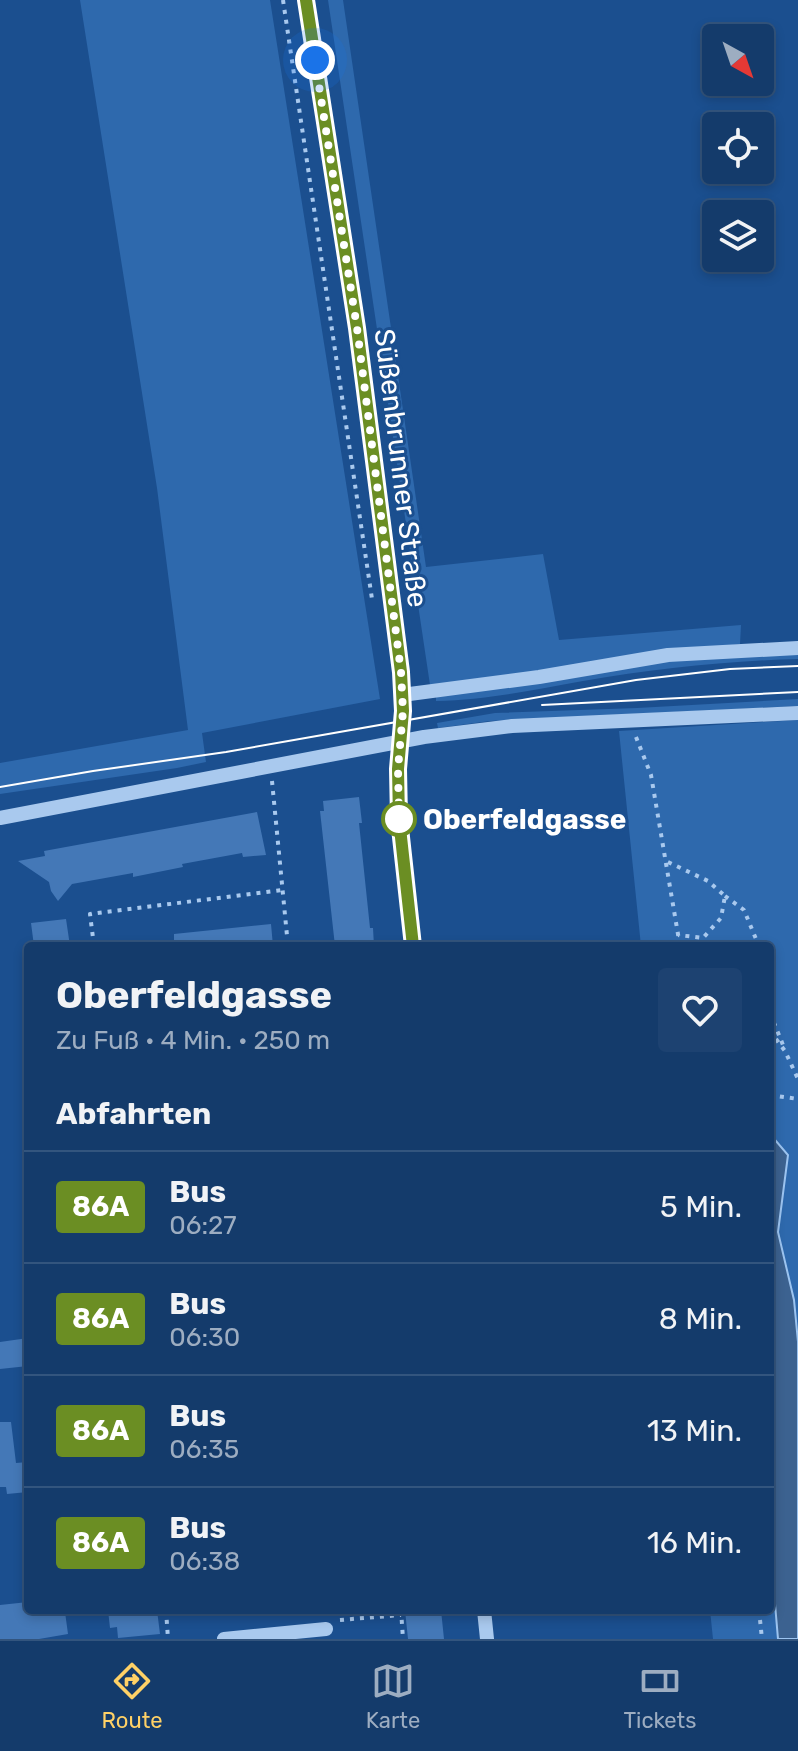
<!DOCTYPE html>
<html lang="de">
<meta charset="utf-8">
<style>
body{margin:0;font-family:Rubik,sans-serif;background:#1d4271;color:#f1f3f6;height:100vh;display:flex;flex-direction:column;font-size:30px;white-space:nowrap}
*{box-sizing:border-box;margin:0}
p{font-size:26px;color:#9dadc1}
.icon{flex:none;width:44px;height:44px;fill:none;stroke:currentColor;stroke-width:2;stroke-linecap:round;stroke-linejoin:round}
.map{position:relative;flex:1;overflow:hidden}
.details{position:absolute;left:24px;top:942px;width:750px;height:672px;display:flex;flex-direction:column;background:#143b6b;border-radius:8px;box-shadow:0 4px 12px #0003,0 0 0 2px #33557e}
.details>*{flex:none}
.badge{padding:0 16px;border-radius:6px;font-size:28px;line-height:52px}
.needle{width:52px;rotate:140deg}
.fabs{position:absolute;left:702px;top:24px;display:grid;gap:16px}
.fabs a{display:grid;place-items:center;width:72px;height:72px;border-radius:8px;background:#143b6b;box-shadow:0 4px 12px #0003,0 0 0 2px #33557e;font-size:40px}
.you{position:absolute;width:40px;height:40px;margin:-20px;border:6px solid #fff;border-radius:50%;background:#1a73e8;box-shadow:0 0 0 12px #1a73e833}
.map>.badge{position:absolute;translate:-50% -50%;box-shadow:0 0 0 4px #fff}
h2{padding:0 32px;font-size:30px;line-height:72px}
.round{display:grid;place-items:center;flex:none;width:84px;height:84px;border-radius:8px;background:#1d4271}
.overview{display:flex;align-items:center;justify-content:space-between;height:136px;padding:0 32px}
h1{font-size:38px;font-weight:700;line-height:60px}
ul{padding:0;list-style:none}
li{display:flex;align-items:center;gap:24px;height:112px;padding:0 32px;border-top:2px solid #33557e}
li div{flex:1}
li b{display:block;font-size:30px}
li em{font-style:normal}
li .badge{min-width:88px;font-weight:700;text-align:center}
.tabs{display:flex;justify-content:space-around;align-items:center;height:112px;border-top:2px solid #33557e;background:#143b6b;font-size:22px;color:#9dadc1}
.tabs a{display:grid;justify-items:center;gap:4px}
.tabs .on{color:#ffd166}
.map>svg:first-child{display:block}
</style>
<div class="map">
<svg width="798" height="1639" viewBox="0 0 798 1639">
<rect width="100%" height="100%" fill="#1b4f8f"/>
<path fill="#2e69ad" d="M 80,0 L 270,0 L 380,699 L 202,733 L 206,762 L 177,768 L 0,794 L 0,763 L 188,730 L 157,488 Z
M 328,0 L 343,0 L 426,567 L 543,554 L 559,640 L 741,625 L 740,644 L 430,685 Z
M 798,653 L 798,659 C 725,661 654,669 583,681 C 532,690 488,700 436,701 L 436,695 L 691,658 Z
M 798,699 L 798,706 L 490,721 L 438,728 L 437,723 L 495,713 L 637,708 Z
M 798,720 L 798,1342 L 794,1300 L 778,1232 L 788,1155 L 770,1134 L 770,946 L 641,946 L 619,731 Z
M 770,1501 L 773,1512 L 774,1592 L 778,1639 L 713,1639 L 710,1610 L 770,1610 Z"/>
<path fill="#3c6290" stroke="#9cc4f0" stroke-width="2" d="M 770,1134 L 788,1155 L 778,1232 L 794,1300 L 798,1342 L 798,1639 L 778,1639 L 774,1592 L 773,1512 L 770,1501 Z"/>
<path fill="#4478b7" d="M 359,797 L 362,823 L 359,823 L 370,928 L 373,928 L 374,946 L 335,946 L 320,811 L 324,811 L 323,801 Z
M 257,812 L 266,855 L 243,857 L 242,853 L 182,864 L 183,867 L 133,877 L 133,873 L 72,884 L 58,901 L 51,891 L 49,882 L 18,861 L 45,856 L 44,851 Z
M 66,919 L 70,946 L 34,946 L 31,923 Z
M 271,924 L 273,946 L 174,946 L 174,934 Z
M 28,1338 L 28,1366 L 0,1369 L 0,1342 Z
M 0,1422 L 11,1422 L 16,1463 L 28,1462 L 28,1492 L 7,1494 L 6,1487 L 0,1487 Z
M 28,1602 L 28,1610 L 42,1610 L 42,1613 L 54,1611 L 54,1614 L 65,1612 L 68,1634 L 39,1639 L 0,1639 L 0,1605 Z
M 108,1610 L 157,1610 L 160,1634 L 118,1638 L 117,1627 L 110,1628 Z
M 405,1610 L 441,1610 L 444,1639 L 408,1639 Z"/>
<g fill="none" stroke-linecap="round" stroke-linejoin="round">
<path stroke="#a9c9ee" stroke-width="4" stroke-dasharray="4 6" stroke-linecap="butt" d="M 283,0 L 372,599
M 636,737 L 651,775 L 680,946
M 272,781 L 288,946
M 668,862 L 708,881 L 725,896 L 721,918 L 703,938 L 678,935
M 725,896 L 744,910 L 756,939 L 757,946
M 94,946 L 90,914 L 282,890
M 770,1013 L 783,1045
M 770,1031 L 785,1051 L 798,1079
M 770,1095 L 798,1099
M 166,1610 L 168,1639
M 401,1610 L 403,1639
M 759,1610 L 762,1639
M 340,1620 L 401,1615"/>
<path stroke="#a9c9ee" stroke-width="14" d="M 306,0 L 357,328 L 401,672 L 403,711 L 398,769 L 399,819 L 413,946
M 402,695 L 539,677 L 668,655 L 798,648
M 0,818 L 424,737 L 512,726 L 798,713
M 484,1610 L 487,1639
M 224,1639 L 326,1629"/>
<path stroke="#fff" stroke-width="2" d="M 542,705 L 798,692
M 0,787 L 93,771 L 226,752 L 636,680 L 730,669 L 798,666"/>
</g>
<g fill="none" stroke-linecap="round" stroke-linejoin="round">
<g stroke="#fff" stroke-width="18">
<path id="line" d="M 306,0 L 357,328 L 401,672 L 403,711 L 398,769 L 399,819 L 413,946"/>
</g>
<use href="#line" stroke="#6b8e23" stroke-width="12"/>
<path stroke="#fff" stroke-width="8" stroke-dasharray="0 14.4" d="M 315,60 L 357,328 L 401,672 L 403,711 L 398,769 L 399,819"/>
</g>
<circle fill="#fff" stroke="#6b8e23" stroke-width="4" cx="399" cy="819" r="16"/>
<g text-anchor="middle" dominant-baseline="central" stroke-width="6" stroke-linejoin="round" paint-order="stroke">
<g font-size="28" fill="#fff" stroke="#1b4f8f">
<text transform="translate(401 468) rotate(83)">Süßenbrunner Straße</text>
</g>
<g font-size="28" font-weight="bold" fill="#fff" stroke="#1b4f8f" text-anchor="start">
<text x="423" y="819">Oberfeldgasse</text>
</g>
</g>
</svg>
<div class="fabs">
<a><svg class="needle" viewBox="-14 -14 28 28"><path d="M0-13l5 13h-10z" fill="#e53935"/><path d="M0 13l5-13h-10z" fill="#9dadc1"/></svg></a>
<a><svg class="icon" aria-label="locate" viewBox="0 0 24 24"><circle cx="12" cy="12" r="6"/><path d="M12 2v4M12 18v4M2 12h4M18 12h4"/></svg></a>
<a><svg class="icon" aria-label="layers" viewBox="0 0 24 24"><path d="M12 4l9 5-9 5-9-5zM3 14l9 5 9-5"/></svg></a>
</div>
<div class="you" style="left:315px;top:60px"></div>
<section class="details">
<div class="overview"><div><h1>Oberfeldgasse</h1><p>Zu Fuß · 4 Min. · 250 m</p></div><a class="round"><svg class="icon" aria-label="heart" viewBox="0 0 24 24"><path d="M12 20l-8-8c-3-5 5-10 8-4 3-6 11-1 8 4z"/></svg></a></div>
<h2>Abfahrten</h2>
<ul>
<li><span class="badge" style="background:#6b8e23;color:#fff">86A</span><div><b>Bus</b><p>06:27</p></div><em>5 Min.</em></li>
<li><span class="badge" style="background:#6b8e23;color:#fff">86A</span><div><b>Bus</b><p>06:30</p></div><em>8 Min.</em></li>
<li><span class="badge" style="background:#6b8e23;color:#fff">86A</span><div><b>Bus</b><p>06:35</p></div><em>13 Min.</em></li>
<li><span class="badge" style="background:#6b8e23;color:#fff">86A</span><div><b>Bus</b><p>06:38</p></div><em>16 Min.</em></li>
</ul>
</section>
</div>
<nav class="tabs">
<a class="on"><svg class="icon" aria-label="directions" viewBox="0 0 24 24"><path d="M12 3l9 9-9 9-9-9zM9 14v-3h6M13 9l2 2-2 2"/></svg>Route</a>
<a><svg class="icon" aria-label="map" viewBox="0 0 24 24"><path d="M3 6l6-2 6 2 6-2v14l-6 2-6-2-6 2zM9 4v14M15 6v14"/></svg>Karte</a>
<a><svg class="icon" aria-label="tickets" viewBox="0 0 24 24"><path d="M3 7h18v10H3zM15 7v10"/></svg>Tickets</a>
</nav>
